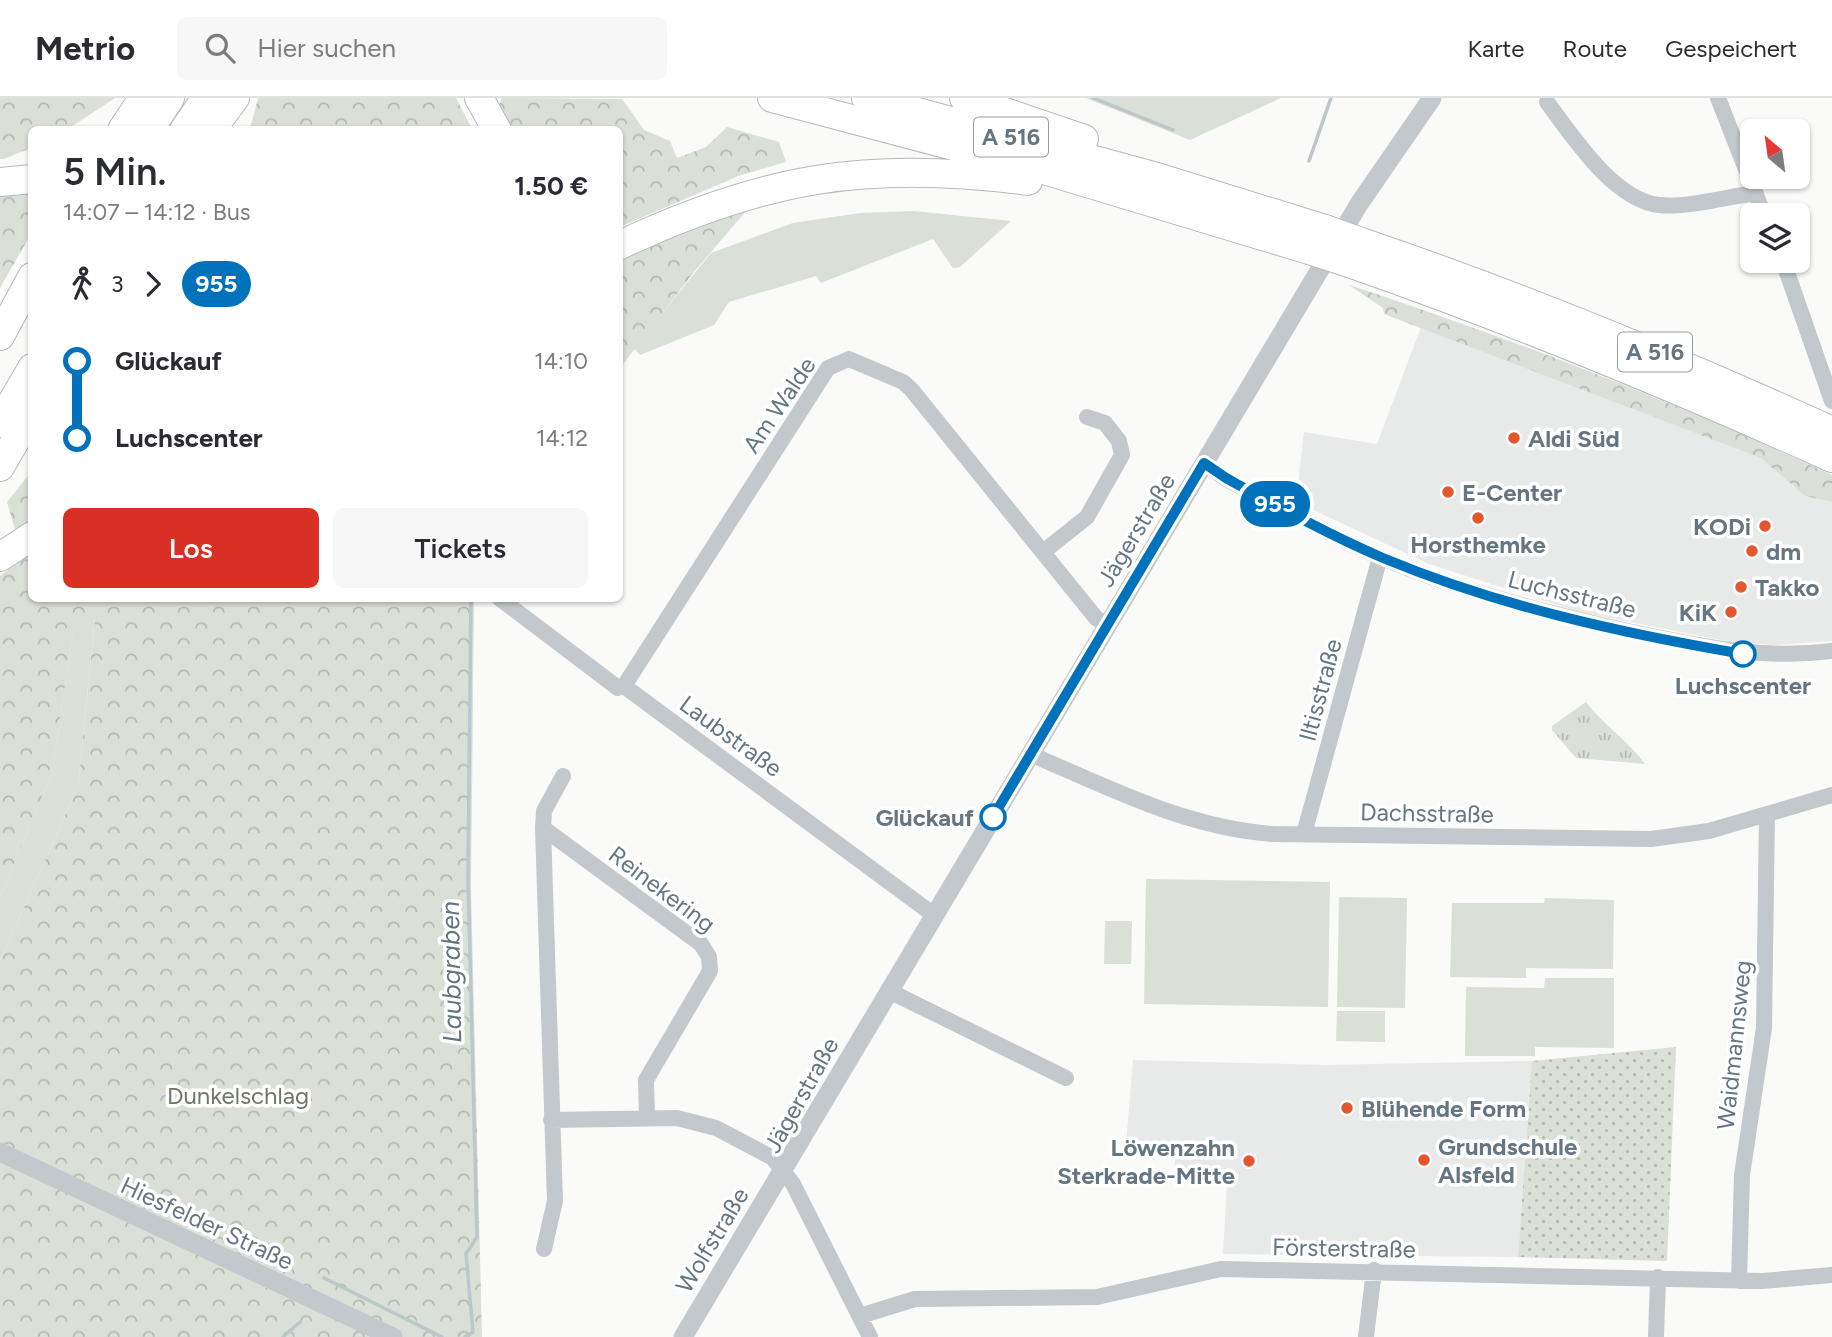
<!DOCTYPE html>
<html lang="de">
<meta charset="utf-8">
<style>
body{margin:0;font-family:Figtree,sans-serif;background:#f7f7f7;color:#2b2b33;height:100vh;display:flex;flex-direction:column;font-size:26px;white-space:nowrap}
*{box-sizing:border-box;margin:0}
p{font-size:23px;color:#7c7c81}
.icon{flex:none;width:38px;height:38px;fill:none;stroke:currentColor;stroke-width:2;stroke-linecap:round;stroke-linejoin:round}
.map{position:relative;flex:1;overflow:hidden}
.drawer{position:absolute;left:28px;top:28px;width:595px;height:476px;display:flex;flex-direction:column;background:#fff;border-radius:10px;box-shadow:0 2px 5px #0004}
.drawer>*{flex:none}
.badge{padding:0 14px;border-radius:23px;font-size:24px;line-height:46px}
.needle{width:46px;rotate:331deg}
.tools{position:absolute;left:1740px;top:21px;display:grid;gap:14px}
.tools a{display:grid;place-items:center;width:70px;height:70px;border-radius:10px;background:#fff;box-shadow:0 2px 5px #0004;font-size:35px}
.map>.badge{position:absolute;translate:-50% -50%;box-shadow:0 0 0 4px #fff}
.legs{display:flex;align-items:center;gap:10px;height:77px;padding:0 35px;font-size:23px}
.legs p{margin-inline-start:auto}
.head{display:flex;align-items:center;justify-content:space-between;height:119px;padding:0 35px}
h1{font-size:38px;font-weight:600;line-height:52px}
.primary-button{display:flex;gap:14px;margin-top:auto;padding:14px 35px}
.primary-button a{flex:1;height:80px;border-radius:10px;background:#d93025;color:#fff;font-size:28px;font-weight:600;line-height:80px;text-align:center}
.primary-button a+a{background:#f7f7f7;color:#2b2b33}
ul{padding:0 35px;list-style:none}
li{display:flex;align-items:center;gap:24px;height:77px;font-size:26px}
li i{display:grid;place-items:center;width:10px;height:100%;margin:0 9px;background:currentColor}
li i::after{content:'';width:18px;height:18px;margin:-9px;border:5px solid;border-radius:50%;background:#fff}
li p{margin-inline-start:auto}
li:first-child i{background:linear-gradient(#0000 50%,currentColor 0)}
li:last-child i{background:linear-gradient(currentColor 50%,#0000 0)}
header{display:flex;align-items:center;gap:42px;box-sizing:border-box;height:98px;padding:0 35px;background:#fff;border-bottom:2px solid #e1e1e2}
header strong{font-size:33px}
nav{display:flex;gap:38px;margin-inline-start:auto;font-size:24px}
.search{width:490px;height:63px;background:#f7f7f7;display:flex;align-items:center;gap:18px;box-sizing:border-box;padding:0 24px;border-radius:10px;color:#7c7c81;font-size:26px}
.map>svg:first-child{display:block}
</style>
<header>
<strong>Metrio</strong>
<div class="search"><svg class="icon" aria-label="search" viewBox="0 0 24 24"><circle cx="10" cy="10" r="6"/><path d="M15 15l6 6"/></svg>Hier suchen</div>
<nav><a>Karte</a><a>Route</a><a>Gespeichert</a></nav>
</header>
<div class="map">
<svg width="1832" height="1239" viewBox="0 0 1832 1239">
<defs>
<pattern id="forest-crowns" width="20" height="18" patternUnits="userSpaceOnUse" patternTransform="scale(1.75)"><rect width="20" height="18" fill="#dadfd7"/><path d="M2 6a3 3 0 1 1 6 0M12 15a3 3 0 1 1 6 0" fill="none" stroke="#b4b9b4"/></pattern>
<pattern id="park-tufts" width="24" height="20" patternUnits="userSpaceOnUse" patternTransform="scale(1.75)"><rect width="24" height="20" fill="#dadfd7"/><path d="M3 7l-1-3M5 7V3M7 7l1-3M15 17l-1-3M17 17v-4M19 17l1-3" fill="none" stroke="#b4b9b4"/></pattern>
<pattern id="garden-dots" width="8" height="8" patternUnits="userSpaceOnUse" patternTransform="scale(1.75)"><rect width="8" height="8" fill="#dadfd7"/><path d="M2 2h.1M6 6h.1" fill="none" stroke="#b4b9b4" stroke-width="1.8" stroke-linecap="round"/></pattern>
</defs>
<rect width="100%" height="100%" fill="#fafaf8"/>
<path fill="#e8e9e9" d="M 1421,229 L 1761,360 L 1805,398 L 1832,404 L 1832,543 L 1774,547 L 1730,544 L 1576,513 L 1429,466 L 1296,404 L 1304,334 L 1377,346 Z
M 1133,962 L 1324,967 L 1532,963 L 1518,1159 L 1223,1156 L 1227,1082 L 1174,1076 L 1176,1050 L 1126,1046 Z"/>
<path fill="#dadfd7" d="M 1086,0 L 1281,0 L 1190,42 Z
M 914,113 L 1011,123 L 960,169 L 953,170 L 933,141 L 821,185 L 816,178 L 729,204 L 714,227 L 640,257 L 634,250 L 711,155 L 793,125 L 860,115 Z
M 95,519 L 78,689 L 0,863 L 0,799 L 52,675 L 74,527 Z
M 1146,781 L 1330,784 L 1328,909 L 1144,906 Z
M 1339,799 L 1407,800 L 1405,910 L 1337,909 Z
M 1545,800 L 1614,802 L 1613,871 L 1526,870 L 1526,880 L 1450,879 L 1452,805 L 1544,805 Z
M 1105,823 L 1132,823 L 1131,866 L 1104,866 Z
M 1545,880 L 1614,880 L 1614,950 L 1535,949 L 1535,958 L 1465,958 L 1466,889 L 1544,890 Z
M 1337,913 L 1385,913 L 1385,944 L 1336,943 Z"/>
<path fill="url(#forest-crowns)" d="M 0,0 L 115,0 L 68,31 L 32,32 L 31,50 L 4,61 L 0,61 Z
M 258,0 L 456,0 L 472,31 L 250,31 Z
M 502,0 L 622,1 L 644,32 L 670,43 L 677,60 L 706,49 L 727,29 L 779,44 L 786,64 L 738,78 L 620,129 L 620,32 L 507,31 L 498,10 Z
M 32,91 L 31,136 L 0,190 L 0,92 Z
M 752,106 L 694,174 L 620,270 L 620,159 Z
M 1349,187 C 1514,241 1674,304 1832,377 L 1832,404 L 1805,398 L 1761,360 L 1384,216 L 1383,210 Z
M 31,374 L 31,422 L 15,432 L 7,404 Z
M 31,453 L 32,500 L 474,501 L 471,792 L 482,1239 L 0,1239 L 0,863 L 78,689 L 95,520 L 74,528 L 52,675 L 0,799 L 0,478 Z"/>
<path fill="url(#park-tufts)" d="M 1586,604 C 1603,627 1628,642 1645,666 L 1576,660 L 1552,632 L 1552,628 Z"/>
<path fill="url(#garden-dots)" d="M 1676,949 L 1667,1163 L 1518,1159 L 1532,963 Z"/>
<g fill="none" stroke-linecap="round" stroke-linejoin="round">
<path stroke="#bbc7cb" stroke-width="3.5" d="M 1093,0 L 1173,32
M 1309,63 L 1331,0
M 324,1180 L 442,1239
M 283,1239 L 300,1224
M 465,1239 L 473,1234 L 466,1156 L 477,1139 L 468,776 L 471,500"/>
<g stroke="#b4b9bd" stroke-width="30">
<path id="motorway" d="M 479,0 L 497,32
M 772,0 L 1044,72 L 1309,152
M 866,0 L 1157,79 L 1325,131
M 964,0 L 1084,41
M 122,32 L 143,0
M 149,32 L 170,0
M 184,32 L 206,0
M 211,32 L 235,0
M 0,84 L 32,81
M 1364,145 C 1523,199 1679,263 1832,333
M 620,147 C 764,79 870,62 1028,83
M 1352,166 C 1516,223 1674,289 1832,360
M 0,238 L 32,179
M 0,325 L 32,270
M 0,369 L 32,314
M 0,459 L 32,438"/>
</g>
<path stroke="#c3c8cc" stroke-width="16" d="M 1718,0 L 1764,117
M 1547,4 C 1573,39 1614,102 1659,107 C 1686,110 1727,99 1755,95
M 1783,163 L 1832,303
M 1204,365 L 1226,381 C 1277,408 1329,437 1382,460 C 1463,494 1547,515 1632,534 C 1700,548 1762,562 1832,553
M 1043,454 L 1087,419 L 1122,357 L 1119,343 L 1105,325 L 1087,319
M 499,500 L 618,590 L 624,588 L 934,817
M 624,588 L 828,270 L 849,261 L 903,284 L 911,291 L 1096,520 L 1107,527
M 1030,656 C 1110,690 1186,730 1273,736 L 1651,741 L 1709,733 L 1832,697
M 543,730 L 701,846 L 709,859 L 710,873 L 646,982 L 647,1019
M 1304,736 L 1380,459
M 889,893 L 1066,980
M 551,1022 L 677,1020 L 716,1030 L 773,1060 L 793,1086 L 870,1239
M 544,1151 L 555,1103 L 543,730 L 544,713 L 563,678
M 1739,1183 L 1742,1077 L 1764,930 L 1767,716
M 860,1218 L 915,1201 L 1097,1199 L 1221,1171 L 1762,1183 L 1832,1177
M 1366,1239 L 1374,1172
M 1656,1239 L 1658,1179"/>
<path stroke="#c3c8cc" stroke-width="19" d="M 0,1054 L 393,1239
M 683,1239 L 1359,106 L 1432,0"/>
<use href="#motorway" stroke="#fff" stroke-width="28"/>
<g stroke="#b4b9bd" stroke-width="30" stroke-linecap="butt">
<path id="motorway-bridge" d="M 1325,131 L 1364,145
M 1309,152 L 1352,166"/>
</g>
<use href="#motorway-bridge" stroke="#fff" stroke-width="28"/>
</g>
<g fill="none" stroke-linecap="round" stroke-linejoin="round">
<g stroke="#fff" stroke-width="16">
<path id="line-1" d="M 993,719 L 1204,365 L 1226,380 C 1277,408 1329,437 1383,460 C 1498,508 1621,535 1743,556"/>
</g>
<use href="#line-1" stroke="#0072bc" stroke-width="10"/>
</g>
<g fill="#e4572e" stroke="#fff" stroke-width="2.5">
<circle cx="1514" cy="340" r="7"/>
<circle cx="1448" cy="394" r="7"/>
<circle cx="1478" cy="420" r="7"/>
<circle cx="1765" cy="428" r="7"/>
<circle cx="1752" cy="453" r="7"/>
<circle cx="1741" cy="489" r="7"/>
<circle cx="1731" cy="514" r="7"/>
<circle cx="1347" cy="1010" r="7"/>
<circle cx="1424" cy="1062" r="7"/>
<circle cx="1249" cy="1063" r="7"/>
</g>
<g fill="#fff" stroke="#0072bc" stroke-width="3.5">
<circle cx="1743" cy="556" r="12"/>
<circle cx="993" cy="719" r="12"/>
</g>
<g text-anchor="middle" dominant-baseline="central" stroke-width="7" stroke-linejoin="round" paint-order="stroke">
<g fill="#fff" stroke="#939fa8" stroke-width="2">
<rect x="974" y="19.5" width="74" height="39" rx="5"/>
<rect x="1618" y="234.5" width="74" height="39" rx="5"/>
</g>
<g font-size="23" font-weight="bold" fill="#657683">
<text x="1011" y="39">A 516</text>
<text x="1655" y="254">A 516</text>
</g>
<g font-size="24" fill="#657683" stroke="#fff">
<text transform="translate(779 307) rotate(-56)">Am Walde</text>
<text transform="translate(1136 432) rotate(-59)">Jägerstraße</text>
<text transform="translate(1572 496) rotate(14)">Luchsstraße</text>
<text transform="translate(1320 592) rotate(-75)">Iltisstraße</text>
<text transform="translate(731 638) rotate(36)">Laubstraße</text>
<text transform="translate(1427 715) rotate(1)">Dachsstraße</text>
<text transform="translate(662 791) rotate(37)">Reinekering</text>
<text transform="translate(1734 947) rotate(-84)">Waidmannsweg</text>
<text transform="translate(801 997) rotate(-61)">Jägerstraße</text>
<text transform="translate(207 1125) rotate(25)">Hiesfelder Straße</text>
<text transform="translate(712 1142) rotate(-59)">Wolfstraße</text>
<text transform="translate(1344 1150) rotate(1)">Försterstraße</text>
</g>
<g font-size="24" font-weight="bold" fill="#657683" stroke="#fff" text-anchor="start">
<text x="1528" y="340">Aldi Süd</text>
<text x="1462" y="394">E-Center</text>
<text x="1751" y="428" text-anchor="end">KODi</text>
<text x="1478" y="446" text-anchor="middle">Horsthemke</text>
<text x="1766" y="453">dm</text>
<text x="1755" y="489">Takko</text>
<text x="1717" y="514" text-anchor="end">KiK</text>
<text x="1361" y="1010">Blühende Form</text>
<text x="1438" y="1048">Grundschule<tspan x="1438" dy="28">Alsfeld</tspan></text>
<text x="1235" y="1049" text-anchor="end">Löwenzahn<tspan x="1235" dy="28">Sterkrade-Mitte</tspan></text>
</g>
<g font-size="24" font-weight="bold" fill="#657683" stroke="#fff">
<text x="1743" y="587">Luchscenter</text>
<text x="974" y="719" text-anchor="end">Glückauf</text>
</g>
<g font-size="24" fill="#687a64" stroke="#fff">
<text x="238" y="997">Dunkelschlag</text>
</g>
<g font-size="26" font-style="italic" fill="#60757c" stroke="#fff">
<text transform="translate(451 874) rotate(-91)">Laubgraben</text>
</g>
</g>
</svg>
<div class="tools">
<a><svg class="needle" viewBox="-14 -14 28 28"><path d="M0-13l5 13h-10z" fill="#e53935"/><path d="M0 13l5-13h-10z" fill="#7c7c81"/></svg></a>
<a><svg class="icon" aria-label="layers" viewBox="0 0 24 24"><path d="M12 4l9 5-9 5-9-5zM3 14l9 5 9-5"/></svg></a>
</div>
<b class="badge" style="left:1275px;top:406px;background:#0072bc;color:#fff">955</b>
<section class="drawer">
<div class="head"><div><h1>5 Min.</h1><p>14:07 – 14:12 · Bus</p></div><b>1.50 €</b></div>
<div class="legs"><svg class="icon" aria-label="walk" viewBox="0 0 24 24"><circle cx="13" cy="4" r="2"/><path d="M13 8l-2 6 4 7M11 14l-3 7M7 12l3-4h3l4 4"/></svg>3<svg class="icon" aria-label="forward" viewBox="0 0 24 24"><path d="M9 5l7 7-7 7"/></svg><b class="badge" style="background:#0072bc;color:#fff">955</b></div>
<ul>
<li><i style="color:#0072bc"></i><b>Glückauf</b><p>14:10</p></li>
<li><i style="color:#0072bc"></i><b>Luchscenter</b><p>14:12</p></li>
</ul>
<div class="primary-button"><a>Los</a><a>Tickets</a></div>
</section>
</div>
